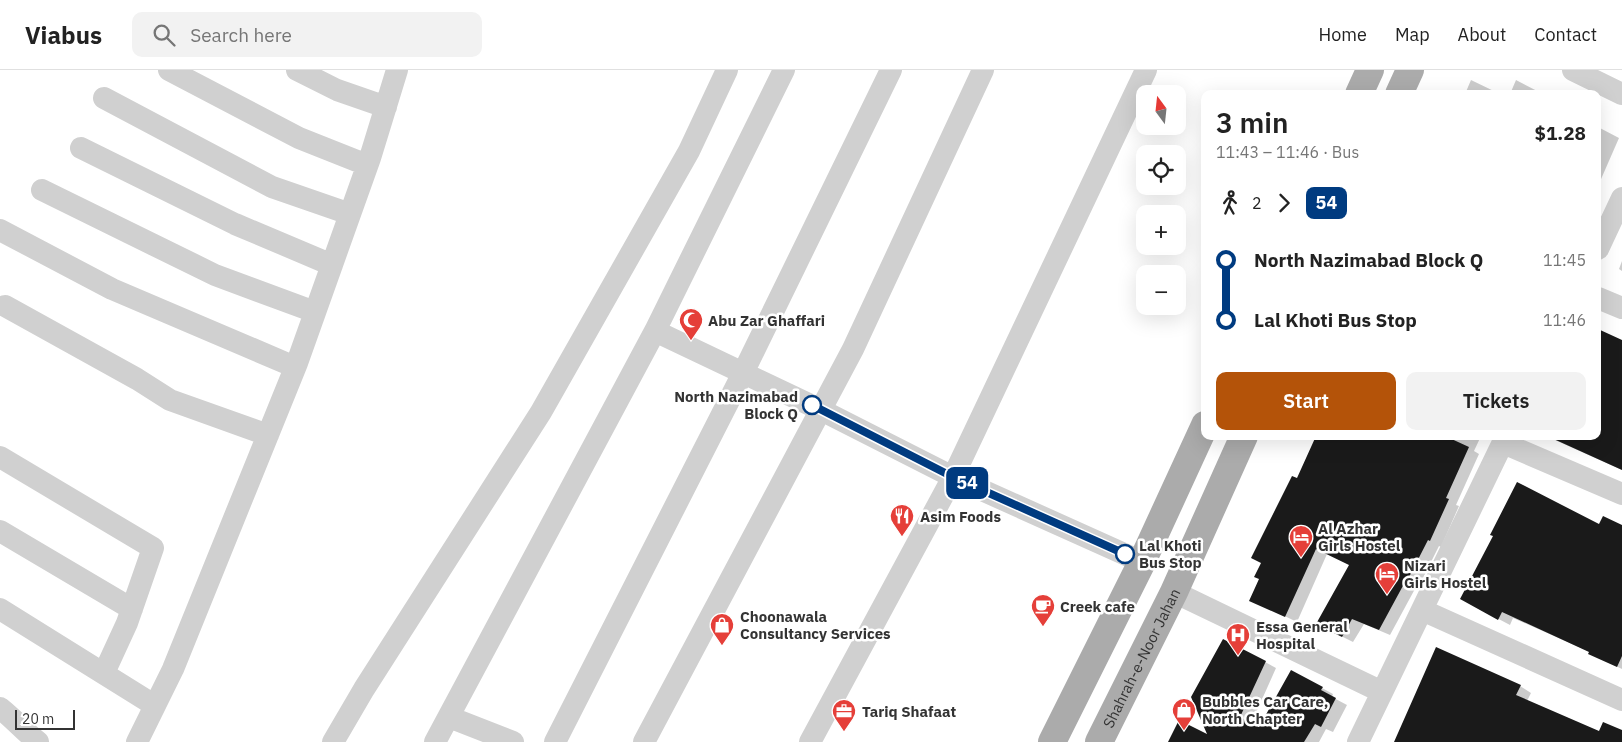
<!DOCTYPE html>
<meta charset="utf-8">
<style>
body{margin:0;font-family:"IBM Plex Sans",sans-serif;background:#f2f2f2;color:#222;height:100vh;display:flex;flex-direction:column;font-size:19px;white-space:nowrap}
*{box-sizing:border-box;margin:0}
p{font-size:16px;color:#767676}
.icon{flex:none;width:28px;height:28px;fill:none;stroke:currentColor;stroke-width:2;stroke-linecap:round;stroke-linejoin:round}
.map{position:relative;flex:1;overflow:hidden}
.drawer{position:absolute;left:1201px;top:20px;width:400px;height:350px;display:flex;flex-direction:column;background:#fff;border-radius:10px;box-shadow:0 5px 20px #0002}
.drawer>*{flex:none}
.badge{padding:0 10px;border-radius:8px;font-size:18px;line-height:32px}
.needle{width:32px;rotate:345deg}
.controls{position:absolute;left:1136px;top:15px;display:grid;gap:10px}
.controls a{display:grid;place-items:center;width:50px;height:50px;border-radius:10px;background:#fff;box-shadow:0 5px 20px #0002;font-size:25px}
.scale{position:absolute;left:15px;bottom:12px;width:60px;box-sizing:border-box;padding-left:5px;border:2px solid #333;border-top:0;font-size:14px;line-height:18px;white-space:nowrap;color:#333;-webkit-text-stroke:4px #fff;paint-order:stroke}
.map>.badge{position:absolute;translate:-50% -50%;box-shadow:0 0 0 2px #fff}
.legs{display:flex;align-items:center;gap:8px;height:55px;padding:0 15px;font-size:16px}
.legs p{margin-inline-start:auto}
.head{display:flex;align-items:center;justify-content:space-between;height:85px;padding:0 15px}
h1{font-size:28px;font-weight:600;line-height:38px}
.primary-button{display:flex;gap:10px;margin-top:auto;padding:10px 15px}
.primary-button a{flex:1;height:58px;border-radius:10px;background:#b45309;color:#fff;font-size:20px;font-weight:600;line-height:58px;text-align:center}
.primary-button a+a{background:#f2f2f2;color:#222}
ul{padding:0 15px;list-style:none}
li{display:flex;align-items:center;gap:18px;height:60px;font-size:19px}
li i{display:grid;place-items:center;width:8px;height:100%;margin:0 6px;background:currentColor}
li i::after{content:'';width:12px;height:12px;margin:-6px;border:4px solid;border-radius:50%;background:#fff}
li p{margin-inline-start:auto}
li:first-child i{background:linear-gradient(#0000 50%,currentColor 0)}
li:last-child i{background:linear-gradient(currentColor 50%,#0000 0)}
header{display:flex;align-items:center;gap:30px;box-sizing:border-box;height:70px;padding:0 25px;background:#fff;border-bottom:1px solid #e0e0e0}
header strong{font-size:24px}
nav{display:flex;gap:28px;margin-inline-start:auto;font-size:18px}
.search{width:350px;height:45px;background:#f2f2f2;display:flex;align-items:center;gap:12px;box-sizing:border-box;padding:0 18px;border-radius:10px;color:#767676;font-size:19px}
.map>svg:first-child{display:block}
</style>
<header>
<strong>Viabus</strong>
<div class="search"><svg class="icon" aria-label="search" viewBox="0 0 24 24"><circle cx="10" cy="10" r="6"/><path d="M15 15l6 6"/></svg>Search here</div>
<nav><a>Home</a><a>Map</a><a>About</a><a>Contact</a></nav>
</header>
<div class="map">
<svg width="1622" height="672" viewBox="0 0 1622 672">
<rect width="100%" height="100%" fill="#fff"/>
<path fill="#0003" d="M 1471,10 L 1500,24 L 1465,24 Z
M 1516,10 L 1543,24 L 1510,24 Z
M 1598,57 L 1619,68 L 1598,116 Z
M 1622,191 L 1622,201 L 1619,199 Z
M 1598,260 L 1622,272 L 1622,400 L 1546,366 L 1598,366 Z
M 1317,366 L 1481,366 L 1474,381 L 1479,384 L 1456,435 L 1459,436 L 1441,477 L 1439,476 L 1418,518 L 1416,517 L 1390,565 L 1364,554 L 1353,572 L 1329,560 L 1350,495 L 1327,484 L 1297,552 L 1251,530 L 1298,410 Z
M 1600,456 L 1622,457 L 1622,599 L 1601,589 L 1590,582 L 1513,548 L 1510,555 L 1472,535 Z
M 1265,592 L 1276,598 L 1251,654 L 1260,659 L 1322,618 L 1333,624 L 1332,627 L 1347,635 L 1333,662 L 1326,659 L 1319,672 L 1169,672 L 1209,667 Z
M 1520,616 L 1531,623 L 1527,631 L 1600,662 L 1622,661 L 1622,672 L 1396,672 Z"/>
<path fill="#1a1a1a" d="M 1598,259 L 1622,270 L 1622,400 L 1547,366 L 1598,366 Z
M 1316,366 L 1445,366 L 1469,377 L 1446,428 L 1449,429 L 1430,471 L 1428,470 L 1406,513 L 1405,512 L 1379,560 L 1352,549 L 1342,567 L 1316,554 L 1349,495 L 1316,479 L 1285,547 L 1249,531 L 1259,509 L 1254,507 L 1261,493 L 1251,488 L 1292,406 L 1297,408 Z
M 1517,412 L 1599,454 L 1603,446 L 1622,455 L 1622,586 L 1617,597 L 1588,584 L 1589,582 L 1502,542 L 1498,550 L 1460,529 L 1493,466 L 1490,465 Z
M 1223,569 L 1266,591 L 1240,647 L 1259,657 L 1291,600 L 1323,617 L 1321,620 L 1336,628 L 1321,657 L 1315,654 L 1304,672 L 1168,672 L 1179,650 L 1207,664 L 1191,627 Z
M 1436,577 L 1521,615 L 1516,625 L 1599,661 L 1603,652 L 1622,660 L 1622,672 L 1394,672 Z"/>
<g fill="none" stroke-linecap="round" stroke-linejoin="round">
<path stroke="#d0d0d0" stroke-width="22" d="M 169,0 L 299,68 L 367,95
M 297,0 L 337,20 L 386,37
M 1573,0 L 1622,24
M 104,28 L 272,117 L 350,144
M 81,78 L 235,154 L 332,195
M 42,120 L 215,205 L 315,242
M 0,160 L 112,219 L 295,297
M 1598,179 L 1622,128
M 1598,228 L 1622,238
M 5,236 L 137,309 L 170,330 L 268,365
M 655,261 L 821,340 L 953,407 L 1142,492
M 1503,373 L 1622,424
M 0,387 L 153,478 L 127,553 L 104,603
M 0,461 L 132,539
M 1174,522 L 1382,622
M 0,539 L 154,635
M 1422,540 L 1622,630
M 0,638 C 14,649 24,661 38,672
M 449,647 L 513,672
M 137,672 L 173,599 L 297,293 L 370,88 L 397,0
M 333,672 L 364,619 L 541,342 L 689,81 L 727,0
M 435,672 L 655,261 L 784,0
M 555,672 L 743,303 L 891,0
M 644,672 L 853,279 L 983,0
M 810,672 L 953,407 L 1146,0
M 1358,672 L 1506,366"/>
<g stroke="#ababab" stroke-width="28">
<path d="M 1359,24 L 1370,0"/>
<path d="M 1399,24 L 1410,0"/>
<path d="M 1052,672 L 1142,492 L 1205,355"/>
<path id="s1" d="M 1099,672 L 1174,522 L 1244,366"/>
</g>
</g>
<g fill="none" stroke-linecap="round" stroke-linejoin="round">
<g stroke="#fff" stroke-width="11">
<path id="line-1" d="M 812,335 L 953,407 L 1125,484"/>
</g>
<use href="#line-1" stroke="#003b80" stroke-width="8"/>
</g>
<defs>
<g id="mosque-pin" transform="scale(1.25)"><path d="M0 17L-7.5 6A9.5 9.5 0 1 1 7.5 6Z" fill="#e53f39" stroke="#fff"/><path d="M3.5-4.9A6 6 0 1 0 3.5 4.9A5 5 0 1 1 3.5-4.9Z" fill="#fff"/></g>
<g id="restaurant-pin" transform="scale(1.25)"><path d="M0 17L-7.5 6A9.5 9.5 0 1 1 7.5 6Z" fill="#e53f39" stroke="#fff"/><path d="M-5-6h1v4h1v-4h1v4h1v-4h1v5L-1.5 .5V6h-2V.5L-5-1ZM5-6V6H3V1.5H1.5Q1.5-4 5-6Z" fill="#fff"/></g>
<g id="hotel-pin" transform="scale(1.25)"><path d="M0 17L-7.5 6A9.5 9.5 0 1 1 7.5 6Z" fill="#e53f39" stroke="#fff"/><path d="M-6-4.5h1.5V1H6V5H4.5V3h-9V5H-6ZM-4 0a1.8 1.8 0 1 1 3.6 0ZM.5 0V-2.5h3Q6-2.5 6 0Z" fill="#fff"/></g>
<g id="cafe-pin" transform="scale(1.25)"><path d="M0 17L-7.5 6A9.5 9.5 0 1 1 7.5 6Z" fill="#e53f39" stroke="#fff"/><path d="M-5.5-4.5H6V0H3Q3 3.5 0 3.5H-2.5Q-5.5 3.5-5.5 0ZM3-3.2v2h1.7v-2ZM-6 4.5H4V6H-6Z" fill="#fff"/></g>
<g id="shop-pin" transform="scale(1.25)"><path d="M0 17L-7.5 6A9.5 9.5 0 1 1 7.5 6Z" fill="#e53f39" stroke="#fff"/><path d="M-5-2.5h2.3a2.7 3.5 0 0 1 5.4 0H5L5.5 6h-11ZM-1.5-2.5h3a1.5 2.3 0 0 0-3 0Z" fill="#fff"/></g>
<g id="hospital-pin" transform="scale(1.25)"><path d="M0 17L-7.5 6A9.5 9.5 0 1 1 7.5 6Z" fill="#e53f39" stroke="#fff"/><path d="M-5-5h3v3.5h4V-5h3V5h-3V1.5h-4V5h-3Z" fill="#fff"/></g>
<g id="office-pin" transform="scale(1.25)"><path d="M0 17L-7.5 6A9.5 9.5 0 1 1 7.5 6Z" fill="#e53f39" stroke="#fff"/><path d="M-6-3h4V-5.5h4V-3h4V5H-6ZM-1-4.5V-3h2v-1.5ZM-6 0V1H6V0Z" fill="#fff"/></g>
</defs>
<g fill-rule="evenodd">
<use href="#mosque-pin" x="691" y="250"/>
<use href="#restaurant-pin" x="902" y="446"/>
<use href="#hotel-pin" x="1301" y="467"/>
<use href="#hotel-pin" x="1387" y="504"/>
<use href="#cafe-pin" x="1043" y="536"/>
<use href="#shop-pin" x="722" y="555"/>
<use href="#hospital-pin" x="1238" y="565"/>
<use href="#shop-pin" x="1184" y="640"/>
<use href="#office-pin" x="844" y="641"/>
</g>
<g fill="#fff" stroke="#003b80" stroke-width="2.5">
<circle cx="812" cy="335" r="9"/>
<circle cx="1125" cy="484" r="9"/>
</g>
<g text-anchor="middle" dominant-baseline="central" stroke-width="5" stroke-linejoin="round" paint-order="stroke">
<g font-size="15" font-weight="bold" fill="#333" stroke="#fff" text-anchor="start">
<text x="708" y="250">Abu Zar Ghaffari</text>
<text x="920" y="446">Asim Foods</text>
<text x="1318" y="458">Al Azhar<tspan x="1318" dy="17">Girls Hostel</tspan></text>
<text x="1404" y="495">Nizari<tspan x="1404" dy="17">Girls Hostel</tspan></text>
<text x="1060" y="536">Creek cafe</text>
<text x="740" y="546">Choonawala<tspan x="740" dy="17">Consultancy Services</tspan></text>
<text x="1256" y="556">Essa General<tspan x="1256" dy="17">Hospital</tspan></text>
<text x="1202" y="631">Bubbles Car Care,<tspan x="1202" dy="17">North Chapter</tspan></text>
<text x="862" y="641">Tariq Shafaat</text>
</g>
<g font-size="15" font-weight="bold" fill="#333" stroke="#fff" text-anchor="end">
<text x="798" y="326">North Nazimabad<tspan x="798" dy="17">Block Q</tspan></text>
<text x="1139" y="475" text-anchor="start">Lal Khoti<tspan x="1139" dy="17">Bus Stop</tspan></text>
</g>
<g font-size="15" fill="#333" stroke="#fff">
<text stroke="none"><textPath href="#s1" startOffset="94">Shahrah-e-Noor Jahan</textPath></text>
</g>
</g>
</svg>
<div class="controls">
<a><svg class="needle" viewBox="-14 -14 28 28"><path d="M0-13l5 13h-10z" fill="#e53935"/><path d="M0 13l5-13h-10z" fill="#767676"/></svg></a>
<a><svg class="icon" aria-label="locate" viewBox="0 0 24 24"><circle cx="12" cy="12" r="6"/><path d="M12 2v4M12 18v4M2 12h4M18 12h4"/></svg></a>
<a>+</a>
<a>−</a>
</div>
<div class="scale">20 m</div>
<b class="badge" style="left:967px;top:413px;background:#003b80;color:#fff">54</b>
<section class="drawer">
<div class="head"><div><h1>3 min</h1><p>11:43 – 11:46 · Bus</p></div><b>$1.28</b></div>
<div class="legs"><svg class="icon" aria-label="walk" viewBox="0 0 24 24"><circle cx="13" cy="4" r="2"/><path d="M13 8l-2 6 4 7M11 14l-3 7M7 12l3-4h3l4 4"/></svg>2<svg class="icon" aria-label="forward" viewBox="0 0 24 24"><path d="M9 5l7 7-7 7"/></svg><b class="badge" style="background:#003b80;color:#fff">54</b></div>
<ul>
<li><i style="color:#003b80"></i><b>North Nazimabad Block Q</b><p>11:45</p></li>
<li><i style="color:#003b80"></i><b>Lal Khoti Bus Stop</b><p>11:46</p></li>
</ul>
<div class="primary-button"><a>Start</a><a>Tickets</a></div>
</section>
</div>
